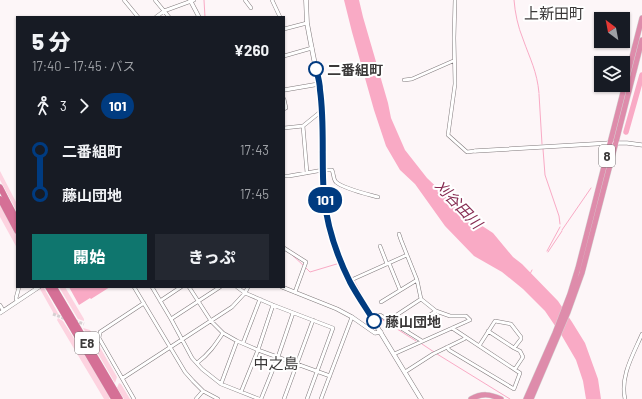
<!DOCTYPE html>
<html lang="ja">
<meta charset="utf-8">
<style>
body{margin:0;font-family:Barlow,"Noto Sans JP",sans-serif;background:#242831;color:#f1f3f6;height:100vh;display:flex;flex-direction:column;font-size:15px;white-space:nowrap}
*{box-sizing:border-box;margin:0}
p{font-size:13px;color:#9ea1a6}
.icon{flex:none;width:22px;height:22px;fill:none;stroke:currentColor;stroke-width:2;stroke-linecap:round;stroke-linejoin:round}
.map{position:relative;flex:1;overflow:hidden}
.sheet{position:absolute;left:16px;top:16px;width:269px;height:272px;display:flex;flex-direction:column;background:#171b24;border-radius:0px;box-shadow:0 1px 3px #0004}
.sheet>*{flex:none}
.badge{padding:0 8px;border-radius:13px;font-size:14px;line-height:26px}
.needle{width:26px;rotate:328deg}
.fabs{position:absolute;left:594px;top:12px;display:grid;gap:8px}
.fabs a{display:grid;place-items:center;width:36px;height:36px;border-radius:0px;background:#171b24;box-shadow:0 1px 3px #0004;font-size:20px}
.map>.badge{position:absolute;translate:-50% -50%;box-shadow:0 0 0 2px #fff}
.legs{display:flex;align-items:center;gap:6px;height:44px;padding:0 16px;font-size:13px}
.legs p{margin-inline-start:auto}
.summary{display:flex;align-items:center;justify-content:space-between;height:68px;padding:0 16px}
h1{font-size:22px;font-weight:800;line-height:30px}
.primary-button{display:flex;gap:8px;margin-top:auto;padding:8px 16px}
.primary-button a{flex:1;height:46px;border-radius:0px;background:#0f766e;color:#fff;font-size:16px;font-weight:800;line-height:46px;text-align:center}
.primary-button a+a{background:#242831;color:#f1f3f6}
ul{padding:0 16px;list-style:none}
li{display:flex;align-items:center;gap:14px;height:44px;font-size:15px}
li i{display:grid;place-items:center;width:6px;height:100%;margin:0 5px;background:currentColor}
li i::after{content:'';width:10px;height:10px;margin:-5px;border:3px solid;border-radius:50%;background:#171b24}
li p{margin-inline-start:auto}
li:first-child i{background:linear-gradient(#0000 50%,currentColor 0)}
li:last-child i{background:linear-gradient(currentColor 50%,#0000 0)}
.map>svg:first-child{display:block}
</style>
<div class="map">
<svg width="642" height="399" viewBox="0 0 642 399">
<rect width="100%" height="100%" fill="#fdf6f8"/>
<path fill="#fdd3e0" d="M 0,171 L 17,204 L 17,212 L 0,180 Z
M 0,203 L 17,236 L 17,248 L 0,217 Z
M 59,287 L 65,287 L 84,319 L 84,321 L 78,319 Z
M 41,288 L 44,288 L 59,315 L 54,314 L 40,289 Z
M 58,318 L 63,321 L 111,397 L 109,399 L 104,399 L 57,320 Z
M 83,328 L 90,330 L 117,377 L 115,383 Z
M 119,383 L 121,384 L 130,399 L 124,399 L 117,388 Z"/>
<path fill="#f9aac5" d="M 344,0 L 359,0 L 363,17 L 388,103 L 391,118 L 405,150 L 427,178 L 467,216 L 493,233 L 513,257 L 522,264 L 558,301 L 572,322 L 585,343 L 598,379 L 601,399 L 586,399 L 583,381 L 576,360 L 562,336 L 545,311 L 523,289 L 502,272 L 474,256 L 445,226 L 415,184 L 400,170 L 386,146 L 374,110 L 352,32 Z
M 69,287 L 110,287 L 91,299 L 90,298 L 79,305 Z"/>
<g fill="none" stroke-linecap="round" stroke-linejoin="round">
<path stroke="#f9aac5" stroke-width="1" d="M 204,0 L 205,17
M 514,0 C 515,13 518,27 523,39 C 530,59 537,71 539,93
M 539,94 L 542,144
M 543,149 L 545,175 L 559,216 L 560,224
M 562,230 L 591,188
M 547,251 L 560,227
M 548,252 L 562,231
M 290,253 L 304,266
M 343,262 L 344,262 L 352,277
M 306,268 L 310,272 L 340,263
M 530,274 L 532,270
M 354,280 L 367,304 L 375,315 L 416,341
M 422,344 L 434,352
M 437,354 L 510,399"/>
<path stroke="#f9aac5" stroke-width="5.5" d="M 626,132 L 642,75"/>
<path stroke="#d6d0d2" stroke-width="3" stroke-dasharray="3 1.5" stroke-linecap="butt" d="M 53,314 L 66,319
M 75,321 L 84,324"/>
<g stroke="#807a7c" stroke-width="4">
<path id="minor" d="M 124,0 L 138,17
M 155,0 L 169,17
M 245,0 L 251,8
M 272,0 L 280,17
M 455,0 L 454,38 L 455,84 L 448,135 L 467,152 L 475,151
M 156,17 L 164,11 L 194,0
M 284,29 L 307,23
M 284,56 L 312,48
M 404,80 L 412,79 L 453,61
M 284,99 L 286,108 L 284,109
M 303,126 L 307,173
M 284,128 L 303,126 L 319,113 L 322,112
M 284,176 L 289,176 L 323,170 L 332,170 C 334,174 333,179 336,182 C 344,189 367,194 378,197
M 399,234 L 401,240 L 407,255
M 380,246 L 387,264
M 284,248 L 306,262 L 295,292
M 389,263 L 400,290
M 417,280 L 421,299 L 436,311
M 349,281 L 407,255 L 417,280 L 381,302
M 134,287 L 185,372 L 193,381 L 203,391 L 218,399
M 152,287 L 171,319 L 192,358 L 202,369 L 221,384 L 259,399
M 189,287 L 211,321 L 223,333 L 237,341 L 258,350 L 330,376
M 237,287 L 245,293 L 273,305 L 333,328 L 307,399
M 17,301 L 16,298 L 19,287
M 160,301 L 181,287
M 0,305 L 3,310
M 380,315 L 422,341
M 171,319 L 220,287
M 389,320 L 421,299
M 488,331 L 514,348
M 243,343 L 260,299
M 479,346 L 495,321 L 511,324 L 521,337 L 521,339 L 514,348 L 520,351 L 523,357 L 515,369
M 447,347 L 449,350 L 514,389 L 520,373 L 452,328
M 394,354 L 470,320 L 466,316 L 450,316 L 436,311 L 415,325 L 406,330
M 197,363 C 209,354 215,345 223,333
M 405,372 L 433,354 L 464,339 L 465,338
M 123,378 L 232,307 L 245,293 L 248,287
M 221,384 L 237,341
M 241,392 L 258,350 L 273,305
M 134,399 L 99,338 L 100,332 L 144,303
M 196,399 L 203,391
M 261,399 L 278,357 L 293,313
M 284,399 L 313,320
M 321,399 L 352,317
M 625,399 C 620,376 633,355 642,334"/>
</g>
<g stroke="#807a7c" stroke-width="4.5">
<path id="tertiary" d="M 190,0 L 199,17
M 284,90 L 319,84
M 475,151 L 610,143 L 627,143 L 642,145
M 282,287 L 337,309 L 352,317 L 372,331 L 375,333 L 381,332
M 0,313 L 39,287"/>
</g>
<g stroke="#807a7c" stroke-width="5">
<path id="secondary" d="M 306,0 L 307,23 L 310,39 L 320,90 L 322,112 L 324,188 L 326,206 L 331,234 L 340,258 L 354,289 L 421,399"/>
</g>
<g stroke="#d4d3d3" stroke-width="6">
<path id="trunk" d="M 471,399 C 482,393 490,394 501,399
M 526,399 L 555,333 L 570,294 L 578,268 L 642,18
M 531,399 L 568,312 L 582,273 L 616,142 L 642,40"/>
</g>
<g stroke="#d4d3d3" stroke-width="6">
<path id="motorway" d="M 0,187 L 17,220
M 0,199 L 17,231
M 48,287 L 114,399
M 54,287 L 120,399"/>
</g>
<use href="#minor" stroke="#fff" stroke-width="3"/>
<use href="#tertiary" stroke="#fff" stroke-width="3.5"/>
<use href="#secondary" stroke="#fff" stroke-width="4"/>
<use href="#trunk" stroke="#de8cab" stroke-width="5"/>
<use href="#motorway" stroke="#d57096" stroke-width="5.5"/>
</g>
<g fill="none" stroke-linecap="round" stroke-linejoin="round">
<g stroke="#fff" stroke-width="9">
<path id="line-1" d="M 316,69 C 318,76 320,83 320,90 C 325,125 321,162 324,197 C 327,226 337,256 350,282 C 357,295 366,308 374,321"/>
</g>
<use href="#line-1" stroke="#003b80" stroke-width="6"/>
</g>
<g fill="#fff" stroke="#003b80" stroke-width="2">
<circle cx="316" cy="69" r="7"/>
<circle cx="374" cy="321" r="7"/>
</g>
<g text-anchor="middle" dominant-baseline="central" stroke-width="4" stroke-linejoin="round" paint-order="stroke">
<g fill="#fff" stroke="#767474" stroke-width="1">
<rect x="599" y="145" width="16" height="22" rx="3"/>
<rect x="75" y="332" width="24" height="22" rx="3"/>
</g>
<g font-size="13" font-weight="bold" fill="#3b3939">
<text x="607" y="156">8</text>
<text x="87" y="343">E8</text>
</g>
<g font-size="14" font-weight="bold" fill="#3b3939" stroke="#fff" text-anchor="start">
<text x="327" y="69">二番組町</text>
<text x="385" y="321">藤山団地</text>
</g>
<g font-size="15" fill="#3b3939" stroke="#fff">
<text x="554" y="13">上新田町</text>
<text x="276" y="363">中之島</text>
</g>
<g font-size="15" font-style="italic" fill="#862c52" stroke="#fff">
<text transform="translate(459 204) rotate(46)">刈谷田川</text>
</g>
</g>
</svg>
<div class="fabs">
<a><svg class="needle" viewBox="-14 -14 28 28"><path d="M0-13l5 13h-10z" fill="#e53935"/><path d="M0 13l5-13h-10z" fill="#9ea1a6"/></svg></a>
<a><svg class="icon" aria-label="layers" viewBox="0 0 24 24"><path d="M12 4l9 5-9 5-9-5zM3 14l9 5 9-5"/></svg></a>
</div>
<b class="badge" style="left:325px;top:200px;background:#003b80;color:#fff">101</b>
<section class="sheet">
<div class="summary"><div><h1>5 分</h1><p>17:40 – 17:45 · バス</p></div><b>¥260</b></div>
<div class="legs"><svg class="icon" aria-label="walk" viewBox="0 0 24 24"><circle cx="13" cy="4" r="2"/><path d="M13 8l-2 6 4 7M11 14l-3 7M7 12l3-4h3l4 4"/></svg>3<svg class="icon" aria-label="forward" viewBox="0 0 24 24"><path d="M9 5l7 7-7 7"/></svg><b class="badge" style="background:#003b80;color:#fff">101</b></div>
<ul>
<li><i style="color:#003b80"></i><b>二番組町</b><p>17:43</p></li>
<li><i style="color:#003b80"></i><b>藤山団地</b><p>17:45</p></li>
</ul>
<div class="primary-button"><a>開始</a><a>きっぷ</a></div>
</section>
</div>
